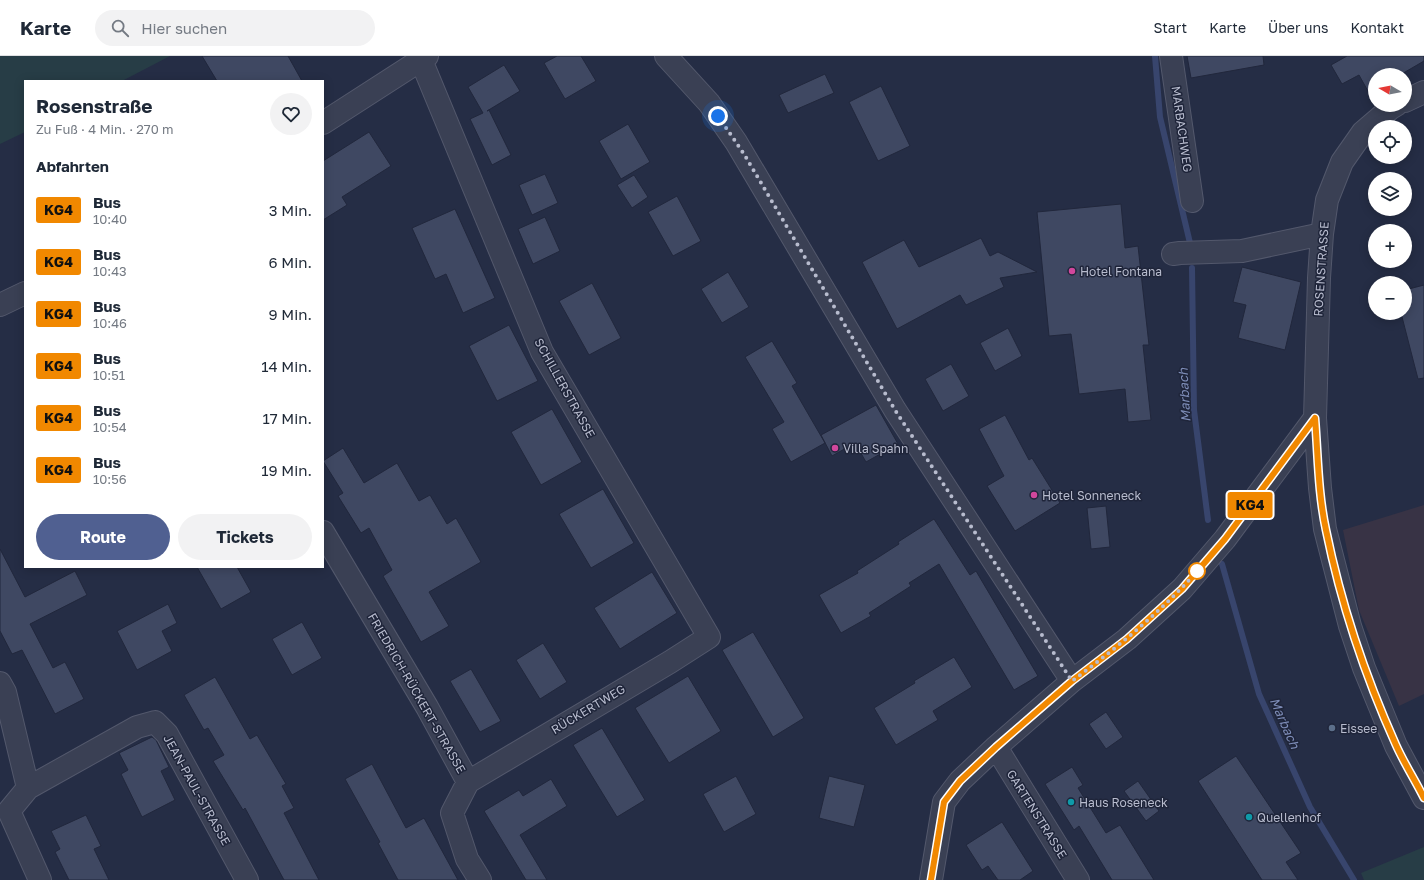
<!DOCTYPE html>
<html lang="de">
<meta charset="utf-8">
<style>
body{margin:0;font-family:"Golos Text",sans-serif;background:#f2f2f3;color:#1f2937;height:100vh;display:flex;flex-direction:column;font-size:15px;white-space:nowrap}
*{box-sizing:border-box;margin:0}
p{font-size:13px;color:#747a83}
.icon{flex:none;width:22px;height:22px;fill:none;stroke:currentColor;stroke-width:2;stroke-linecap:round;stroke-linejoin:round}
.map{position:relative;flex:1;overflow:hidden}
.sheet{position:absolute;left:24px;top:24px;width:300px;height:488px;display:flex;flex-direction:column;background:#fff;border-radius:0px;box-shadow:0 2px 10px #0003}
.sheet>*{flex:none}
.badge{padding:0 8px;border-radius:3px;font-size:14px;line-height:26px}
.needle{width:26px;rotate:280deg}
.buttons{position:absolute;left:1368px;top:12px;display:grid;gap:8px}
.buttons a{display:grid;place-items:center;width:44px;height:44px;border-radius:50%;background:#fff;box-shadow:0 2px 10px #0003;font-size:20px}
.you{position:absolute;width:20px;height:20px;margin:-10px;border:3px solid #fff;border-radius:50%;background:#1a73e8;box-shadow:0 0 0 6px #1a73e833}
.map>.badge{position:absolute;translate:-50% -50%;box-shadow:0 0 0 2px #fff}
h2{padding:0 12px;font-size:15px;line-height:36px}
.round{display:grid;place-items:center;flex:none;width:42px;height:42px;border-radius:21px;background:#f2f2f3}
.head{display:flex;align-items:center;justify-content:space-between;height:68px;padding:0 12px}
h1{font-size:19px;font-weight:700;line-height:30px}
.action{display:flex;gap:8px;margin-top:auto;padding:8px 12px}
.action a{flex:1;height:46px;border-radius:24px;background:#506091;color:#fff;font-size:16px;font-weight:700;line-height:46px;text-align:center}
.action a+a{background:#f2f2f3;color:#1f2937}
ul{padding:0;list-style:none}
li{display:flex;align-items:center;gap:12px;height:52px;padding:0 12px}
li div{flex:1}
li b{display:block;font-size:15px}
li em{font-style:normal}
li .badge{min-width:44px;font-weight:700;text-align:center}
header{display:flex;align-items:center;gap:24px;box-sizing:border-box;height:56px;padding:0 20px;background:#fff;border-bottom:1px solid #e0e1e3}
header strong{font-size:19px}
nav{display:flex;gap:22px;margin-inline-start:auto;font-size:14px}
.search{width:280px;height:36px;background:#f2f2f3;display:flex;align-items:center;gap:10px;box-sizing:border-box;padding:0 14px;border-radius:22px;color:#747a83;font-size:15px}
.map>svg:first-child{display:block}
</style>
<header>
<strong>Karte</strong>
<div class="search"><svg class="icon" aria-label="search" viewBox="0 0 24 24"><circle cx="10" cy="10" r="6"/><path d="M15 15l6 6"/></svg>Hier suchen</div>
<nav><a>Start</a><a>Karte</a><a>Über uns</a><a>Kontakt</a></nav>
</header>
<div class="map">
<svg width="1424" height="824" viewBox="0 0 1424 824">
<rect width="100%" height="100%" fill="#252d45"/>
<path fill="#383345" d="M 1424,449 L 1424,638 L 1399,650 L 1359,554 L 1343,474 Z"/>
<path fill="#273d46" d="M 0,0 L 170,0 L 122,25 L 25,25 L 25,76 L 0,88 Z
M 1424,791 L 1424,824 L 1364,824 L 1361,817 Z"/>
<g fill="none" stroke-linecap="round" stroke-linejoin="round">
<path stroke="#38456d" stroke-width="6" d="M 1155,0 L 1160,61 L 1190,187
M 1192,212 L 1194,354 L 1208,464
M 1222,508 L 1259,638 L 1310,751 L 1354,824"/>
</g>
<path fill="#3f4862" stroke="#21273c" d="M 202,0 L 288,0 L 302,25 L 217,25 Z
M 557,0 L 581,0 L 596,25 L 565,43 L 544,7 Z
M 1187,0 L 1263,0 L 1264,9 L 1191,22 Z
M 1347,0 L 1424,0 L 1424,5 L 1400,19 L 1375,19 L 1375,33 L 1369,37 L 1359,19 L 1342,28 L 1331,9 Z
M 504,9 L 520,35 L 487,55 L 489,54 L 511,99 L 492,109 L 470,63 L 483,57 L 468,31 Z
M 825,18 L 834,37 L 788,57 L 779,39 Z
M 881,30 L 910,90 L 878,105 L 849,46 Z
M 628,68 L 650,106 L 621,123 L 599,85 Z
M 369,76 L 391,110 L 342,141 L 347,149 L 323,164 L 323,105 Z
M 545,118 L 558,147 L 532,159 L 519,129 Z
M 634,119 L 648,141 L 632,152 L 617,129 Z
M 677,140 L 701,185 L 673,200 L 648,156 Z
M 1121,148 L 1125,192 L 1138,190 L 1149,289 L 1143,289 L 1151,364 L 1128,366 L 1125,333 L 1079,338 L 1071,278 L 1049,280 L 1037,156 Z
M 455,153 L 495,242 L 463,257 L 446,218 L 435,223 L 412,172 Z
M 545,161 L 560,195 L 533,208 L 518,173 Z
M 981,182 L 990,200 L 998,196 L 1037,216 L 1000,222 L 1004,231 L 966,249 L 960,239 L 897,273 L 862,206 L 904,184 L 919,211 Z
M 1242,211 L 1301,226 L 1285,294 L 1238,282 L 1246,249 L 1233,246 Z
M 728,216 L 749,251 L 722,267 L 701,233 Z
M 592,227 L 621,282 L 589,299 L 559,245 Z
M 1424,229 L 1424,322 L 1418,323 L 1401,257 L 1405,257 L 1405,234 Z
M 509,269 L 538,325 L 497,345 L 469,290 Z
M 1008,272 L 1022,300 L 995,315 L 980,287 Z
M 772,285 L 797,327 L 792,330 L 825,387 L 791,406 L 772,373 L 784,366 L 745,301 Z
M 951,308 L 969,340 L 943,355 L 925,323 Z
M 876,349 L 898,388 L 866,406 L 855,387 L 832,400 L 821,379 Z
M 552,353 L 582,406 L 541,429 L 511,376 Z
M 1005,359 L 1029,404 L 1032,402 L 1060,447 L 1015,475 L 987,430 L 1004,420 L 979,373 Z
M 343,392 L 364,427 L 397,407 L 419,445 L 430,439 L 447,468 L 456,462 L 481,506 L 429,536 L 449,570 L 421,586 L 383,520 L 392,514 L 369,472 L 361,477 L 338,440 L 343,437 L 323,405 Z
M 603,433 L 634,487 L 591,512 L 559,458 Z
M 1106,450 L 1110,491 L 1091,493 L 1087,452 Z
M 934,463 L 970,519 L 976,515 L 1038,620 L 1014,634 L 939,508 L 909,527 L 911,530 L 869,557 L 871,560 L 841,577 L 819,539 L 858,517 L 857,515 L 899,488 L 898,486 Z
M 0,493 L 25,541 L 75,515 L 87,539 L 30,568 L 53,612 L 65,606 L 84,643 L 55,658 L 22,594 L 12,598 L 0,575 Z
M 197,511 L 237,511 L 251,536 L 221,553 Z
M 652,516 L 677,557 L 620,593 L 594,552 Z
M 168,548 L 177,567 L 162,575 L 172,595 L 137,614 L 117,575 Z
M 302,566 L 322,602 L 292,619 L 272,583 Z
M 753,576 L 804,662 L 773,681 L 722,594 Z
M 543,587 L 567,626 L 540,643 L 516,604 Z
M 954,601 L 972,631 L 933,655 L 938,664 L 896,689 L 874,652 L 915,627 L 914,625 Z
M 471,613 L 501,665 L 480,676 L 450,625 Z
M 688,620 L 721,675 L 669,707 L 635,652 Z
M 215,621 L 250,683 L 257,679 L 286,728 L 282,730 L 294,752 L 284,757 L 319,824 L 284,824 L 245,752 L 243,754 L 213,705 L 224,699 L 208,672 L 204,674 L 184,639 Z
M 1106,656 L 1123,681 L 1106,693 L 1089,668 Z
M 602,672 L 645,744 L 617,761 L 573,689 Z
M 152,681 L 156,684 L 169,711 L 161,715 L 175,744 L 142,761 L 121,718 L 128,714 L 119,697 Z
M 1236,700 L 1301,797 L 1286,806 L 1298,824 L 1262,824 L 1198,725 Z
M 372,708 L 406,772 L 424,762 L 458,824 L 398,824 L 378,787 L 380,786 L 345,723 Z
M 1072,711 L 1083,729 L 1078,732 L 1106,777 L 1120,769 L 1154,824 L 1112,824 L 1079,770 L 1074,774 L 1045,728 Z
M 736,720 L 756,758 L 724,776 L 703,738 Z
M 829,720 L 865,729 L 854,771 L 819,762 Z
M 551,723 L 567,750 L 520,779 L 547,824 L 526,824 L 484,755 L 519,734 L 523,740 Z
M 1138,725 L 1159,755 L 1146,765 L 1124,735 Z
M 86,759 L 101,790 L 94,793 L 109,824 L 69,824 L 55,796 L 60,793 L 51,775 Z
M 1002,766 L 1033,815 L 1020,824 L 998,824 L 988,810 L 982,814 L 966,789 Z"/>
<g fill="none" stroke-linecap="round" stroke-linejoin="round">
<g stroke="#53586c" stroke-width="24">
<path id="minor" d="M 666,0 L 709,47 L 736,86 L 895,354 L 1072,625
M 1171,0 L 1192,145
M 421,4 L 542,296 L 709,581 L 670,606 L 468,726
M 1405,45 L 1424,36
M 1396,49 L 1391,52 L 1363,76 L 1342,106 L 1327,144 L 1322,178 L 1319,222 L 1315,362 L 1320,432 L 1325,473 L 1350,570 L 1364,612 L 1396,690 L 1424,742
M 323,67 L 427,0
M 1173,198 L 1180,197 L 1242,195 L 1322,178
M 0,249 L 25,237
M 323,476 L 427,651 L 468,726 L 452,757 L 467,803 L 480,824
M 0,627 L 5,636 L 28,732 L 9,755 L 40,824
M 996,691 L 1078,824
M 28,732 L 137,671 L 155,666 L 167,678 L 247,824
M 931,824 L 944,746 L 960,725 L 996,691 L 1072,625 L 1127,583 L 1182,533 L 1225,483 L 1315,362"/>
</g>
<use href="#minor" stroke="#3a4054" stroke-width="22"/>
</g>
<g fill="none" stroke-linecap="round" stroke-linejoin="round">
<g stroke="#fff" stroke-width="9">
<path id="line" d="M 931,824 L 944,746 L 960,725 L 996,691 L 1072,625 L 1127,583 L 1182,533 L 1225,483 L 1315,362 C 1318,399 1318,437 1326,474 C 1341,548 1365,620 1396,689 C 1404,707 1415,724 1424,742"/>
</g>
<use href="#line" stroke="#f18800" stroke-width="6"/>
<path stroke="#b8bcce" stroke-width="4" stroke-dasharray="0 7.2" d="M 718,60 L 744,98 L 895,354 L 1072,625 C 1118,591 1163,554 1201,511 L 1197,515"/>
</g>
<g fill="#d1479c" stroke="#1f253a" stroke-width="1.5">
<circle cx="1072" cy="215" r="4"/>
<circle cx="835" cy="392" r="4"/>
<circle cx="1034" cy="439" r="4"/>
</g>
<circle fill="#fff" stroke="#f18800" stroke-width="2" cx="1197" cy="515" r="8"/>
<circle fill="#5c6f8a" stroke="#1f253a" stroke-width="1.5" cx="1332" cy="672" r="4"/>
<g fill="#0f9aa8" stroke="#1f253a" stroke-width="1.5">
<circle cx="1071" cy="746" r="4"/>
<circle cx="1249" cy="761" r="4"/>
</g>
<g text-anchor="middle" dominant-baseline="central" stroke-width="3" stroke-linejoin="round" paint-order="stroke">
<g font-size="12" fill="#b8bcce" stroke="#1f253a">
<text transform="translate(1182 73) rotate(82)">MARBACHWEG</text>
<text transform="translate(1321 213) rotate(-86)">ROSENSTRASSE</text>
<text transform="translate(565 332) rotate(61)">SCHILLERSTRASSE</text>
<text transform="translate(417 637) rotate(60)">FRIEDRICH-RÜCKERT-STRASSE</text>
<text transform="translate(588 653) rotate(-31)">RÜCKERTWEG</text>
<text transform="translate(197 734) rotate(61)">JEAN-PAUL-STRASSE</text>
<text transform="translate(1037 758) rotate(58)">GARTENSTRASSE</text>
</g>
<g font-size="12" fill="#b8bcce" stroke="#1f253a" text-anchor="start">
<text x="1080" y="215">Hotel Fontana</text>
<text x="843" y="392">Villa Spahn</text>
<text x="1042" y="439">Hotel Sonneneck</text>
<text x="1340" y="672">Eissee</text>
<text x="1079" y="746">Haus Roseneck</text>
<text x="1257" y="761">Quellenhof</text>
</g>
<g font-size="13" font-style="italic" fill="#7d8cb7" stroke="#1f253a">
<text transform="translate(1184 339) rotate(-93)">Marbach</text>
<text transform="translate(1285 667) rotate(66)">Marbach</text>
</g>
</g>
</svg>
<div class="buttons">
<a><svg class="needle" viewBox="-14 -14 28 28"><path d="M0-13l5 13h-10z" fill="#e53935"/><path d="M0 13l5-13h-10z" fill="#747a83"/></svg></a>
<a><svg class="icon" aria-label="locate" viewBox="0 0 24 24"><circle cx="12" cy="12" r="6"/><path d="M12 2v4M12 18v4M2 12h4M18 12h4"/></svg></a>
<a><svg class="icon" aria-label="layers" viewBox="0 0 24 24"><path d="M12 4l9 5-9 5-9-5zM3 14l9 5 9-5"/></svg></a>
<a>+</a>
<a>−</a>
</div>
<div class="you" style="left:718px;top:60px"></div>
<b class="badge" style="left:1250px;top:449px;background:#f18800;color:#111">KG4</b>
<section class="sheet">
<div class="head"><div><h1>Rosenstraße</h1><p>Zu Fuß · 4 Min. · 270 m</p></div><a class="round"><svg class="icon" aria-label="heart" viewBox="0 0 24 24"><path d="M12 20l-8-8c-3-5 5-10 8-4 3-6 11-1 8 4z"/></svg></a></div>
<h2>Abfahrten</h2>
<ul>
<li><span class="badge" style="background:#f18800;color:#111">KG4</span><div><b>Bus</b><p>10:40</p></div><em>3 Min.</em></li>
<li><span class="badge" style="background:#f18800;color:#111">KG4</span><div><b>Bus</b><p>10:43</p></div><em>6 Min.</em></li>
<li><span class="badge" style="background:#f18800;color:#111">KG4</span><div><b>Bus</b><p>10:46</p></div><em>9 Min.</em></li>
<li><span class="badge" style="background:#f18800;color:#111">KG4</span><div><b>Bus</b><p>10:51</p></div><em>14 Min.</em></li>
<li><span class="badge" style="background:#f18800;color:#111">KG4</span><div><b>Bus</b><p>10:54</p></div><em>17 Min.</em></li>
<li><span class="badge" style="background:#f18800;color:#111">KG4</span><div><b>Bus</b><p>10:56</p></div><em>19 Min.</em></li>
</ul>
<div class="action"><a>Route</a><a>Tickets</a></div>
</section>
</div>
